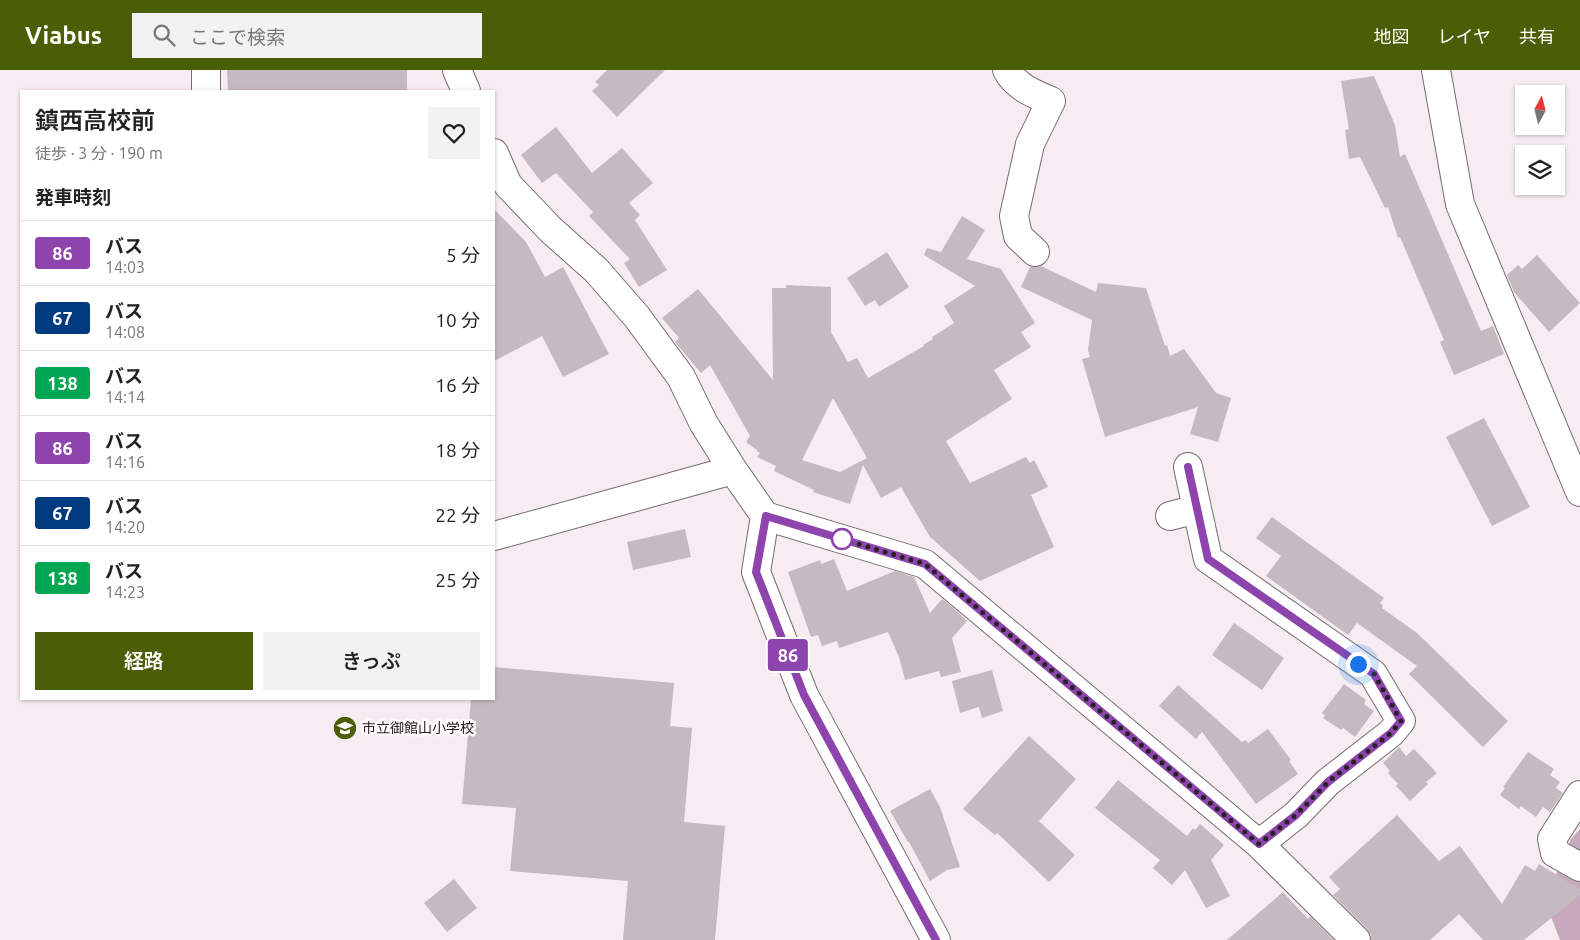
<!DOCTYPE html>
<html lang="ja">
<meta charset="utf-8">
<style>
body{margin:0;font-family:Ubuntu,"Noto Sans JP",sans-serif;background:#f2f2f2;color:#222;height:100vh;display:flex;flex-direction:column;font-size:19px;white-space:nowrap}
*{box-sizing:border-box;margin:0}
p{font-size:16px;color:#767676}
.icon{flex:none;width:28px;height:28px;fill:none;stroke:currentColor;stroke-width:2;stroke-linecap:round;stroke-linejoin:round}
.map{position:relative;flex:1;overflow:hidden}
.panel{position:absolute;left:20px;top:20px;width:475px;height:610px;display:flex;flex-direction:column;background:#fff;border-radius:0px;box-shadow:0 1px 4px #0004}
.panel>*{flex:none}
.badge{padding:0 10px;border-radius:4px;font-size:18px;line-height:32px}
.needle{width:32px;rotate:7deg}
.tools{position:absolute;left:1515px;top:15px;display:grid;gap:10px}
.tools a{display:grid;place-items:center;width:50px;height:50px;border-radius:0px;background:#fff;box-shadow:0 1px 4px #0004;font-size:25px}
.you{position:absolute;width:25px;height:25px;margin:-12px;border:4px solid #fff;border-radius:50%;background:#1a73e8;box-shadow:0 0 0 8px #1a73e833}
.map>.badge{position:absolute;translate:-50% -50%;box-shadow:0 0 0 2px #fff}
h2{padding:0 15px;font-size:19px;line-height:45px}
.round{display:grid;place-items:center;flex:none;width:52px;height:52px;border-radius:0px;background:#f2f2f2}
.headline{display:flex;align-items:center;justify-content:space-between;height:85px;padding:0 15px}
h1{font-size:24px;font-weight:600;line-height:38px}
.action{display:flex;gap:10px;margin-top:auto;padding:10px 15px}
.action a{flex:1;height:58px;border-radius:0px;background:#4a5e05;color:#fff;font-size:20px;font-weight:600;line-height:58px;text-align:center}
.action a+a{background:#f2f2f2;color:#222}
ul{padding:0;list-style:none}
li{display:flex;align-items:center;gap:15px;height:65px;padding:0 15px;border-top:1px solid #e0e0e0}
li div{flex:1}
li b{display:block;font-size:19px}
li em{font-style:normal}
li .badge{min-width:55px;font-weight:700;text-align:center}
header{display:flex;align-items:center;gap:30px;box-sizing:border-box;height:70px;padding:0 25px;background:#4a5e05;color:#fff}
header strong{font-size:24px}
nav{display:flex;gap:28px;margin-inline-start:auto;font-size:18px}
.search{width:350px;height:45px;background:#f2f2f2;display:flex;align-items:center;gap:12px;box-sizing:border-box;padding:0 18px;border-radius:0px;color:#767676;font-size:19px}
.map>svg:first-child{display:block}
</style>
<header>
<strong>Viabus</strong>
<div class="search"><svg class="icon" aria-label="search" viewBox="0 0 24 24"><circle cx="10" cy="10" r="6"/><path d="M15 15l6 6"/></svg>ここで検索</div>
<nav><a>地図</a><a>レイヤ</a><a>共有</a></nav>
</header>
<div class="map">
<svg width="1580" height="870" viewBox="0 0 1580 870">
<rect width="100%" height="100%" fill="#f6ecf1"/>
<path fill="#c8a9bb" d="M 1580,759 L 1580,870 L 1560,870 L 1545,831 L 1571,769 Z"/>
<path fill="#c4bac0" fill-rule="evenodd" d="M 227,0 L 407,0 L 407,21 L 228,21 Z
M 607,0 L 665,0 L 617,47 L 592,21 L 599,15 L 595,12 Z
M 1374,6 L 1395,55 L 1400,87 L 1405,84 L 1481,261 L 1493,256 L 1504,284 L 1454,305 L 1440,272 L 1444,270 L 1400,167 L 1398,168 L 1388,137 L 1385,138 L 1360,87 L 1349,89 L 1345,60 L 1349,59 L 1341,11 Z
M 556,57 L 592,103 L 622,78 L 653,113 L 629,133 L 640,145 L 635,150 L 667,200 L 639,217 L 624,193 L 630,189 L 589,146 L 593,142 L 556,103 L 542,113 L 521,85 Z
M 494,139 L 526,172 L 545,207 L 563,197 L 609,284 L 563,307 L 542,266 L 494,291 Z
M 962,146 L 985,160 L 967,189 L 1001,199 L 1035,253 L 1021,262 L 1031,277 L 994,300 L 1012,329 L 946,371 L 970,413 L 1026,387 L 1030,393 L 1034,390 L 1048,417 L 1031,425 L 1054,477 L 980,511 L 930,467 L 901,417 L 881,428 L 863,395 L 850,434 L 813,422 L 814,420 L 774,401 L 776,396 L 757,387 L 760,383 L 757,381 L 757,380 L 746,372 L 750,366 L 710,295 L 701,303 L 675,272 L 679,268 L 662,248 L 698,219 L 773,310 L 772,218 L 786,218 L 786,215 L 831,217 L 831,262 L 848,292 L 857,288 L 868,308 L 924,276 L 923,275 L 933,269 L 932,267 L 954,253 L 944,236 L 975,216 L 924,185 L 927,178 L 941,182 ZM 833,328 L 867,388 L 840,402 L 802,390 Z
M 887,182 L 909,217 L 879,237 L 875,230 L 865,236 L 847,208 Z
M 1537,185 L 1580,233 L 1549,262 L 1514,222 L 1507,205 L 1518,195 L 1522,199 Z
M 1041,196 L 1096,222 L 1098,213 L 1146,218 L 1165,276 L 1167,275 L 1170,286 L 1184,279 L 1216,323 L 1231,328 L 1218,372 L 1190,364 L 1198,337 L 1105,367 L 1082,289 L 1090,287 L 1088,280 L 1092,250 L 1021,217 L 1030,197 Z
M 1484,348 L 1530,437 L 1492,456 L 1446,367 Z
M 1272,447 L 1384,528 L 1380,533 L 1383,535 L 1382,538 L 1417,563 L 1508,651 L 1483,677 L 1409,604 L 1417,596 L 1357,553 L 1348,565 L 1266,506 L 1281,486 L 1256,468 Z
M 685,459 L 691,487 L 633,500 L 627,472 Z
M 834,489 L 847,521 L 895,501 L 914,507 L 930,543 L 942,529 L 950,535 L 967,551 L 952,568 L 961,602 L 941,607 L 939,601 L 905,610 L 899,587 L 888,562 L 839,578 L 837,571 L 822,576 L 818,565 L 811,567 L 788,502 L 820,490 L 821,494 Z
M 1234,553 L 1284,588 L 1262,620 L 1212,585 Z
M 494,597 L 674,613 L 670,656 L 692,658 L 684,752 L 725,756 L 715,870 L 623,870 L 628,811 L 510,801 L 516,738 L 462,734 L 471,629 L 494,629 Z
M 992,600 L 1003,641 L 982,648 L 979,637 L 960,643 L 952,611 Z
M 1344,614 L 1366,630 L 1364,634 L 1374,641 L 1355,667 L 1343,658 L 1341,660 L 1323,648 L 1325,645 L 1322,643 Z
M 1178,615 L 1242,672 L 1246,670 L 1248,673 L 1268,659 L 1291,690 L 1289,691 L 1298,704 L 1256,734 L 1202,662 L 1196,669 L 1159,636 Z
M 1029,666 L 1076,709 L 1039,751 L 1075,785 L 1049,812 L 997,763 L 995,765 L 963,739 Z
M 1399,677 L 1406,686 L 1414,679 L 1437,703 L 1426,712 L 1428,714 L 1410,731 L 1396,716 L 1398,714 L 1388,703 L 1390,701 L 1383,693 Z
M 1528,682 L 1554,699 L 1550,705 L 1560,712 L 1556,718 L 1563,723 L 1550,742 L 1543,737 L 1536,747 L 1521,736 L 1519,739 L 1500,725 L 1505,718 L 1503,717 Z
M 1118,710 L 1187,766 L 1193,758 L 1195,760 L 1200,754 L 1224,775 L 1211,790 L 1230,826 L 1206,838 L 1185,800 L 1172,815 L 1153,798 L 1160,790 L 1095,738 Z
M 930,719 L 940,737 L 960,797 L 947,800 L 930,811 L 909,772 L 908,772 L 890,741 Z
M 1397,745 L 1439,791 L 1460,776 L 1502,834 L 1525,795 L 1535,801 L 1539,794 L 1580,819 L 1580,825 L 1524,870 L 1483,870 L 1459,844 L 1430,870 L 1371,870 L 1371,865 L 1367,859 L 1333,825 L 1340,819 L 1329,807 Z
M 454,809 L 477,838 L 447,862 L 424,833 Z
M 1283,822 L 1308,849 L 1310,846 L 1334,870 L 1227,870 Z"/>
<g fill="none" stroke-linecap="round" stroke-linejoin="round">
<g stroke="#756c71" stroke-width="30">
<path id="minor" d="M 206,0 L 206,21
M 457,0 L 466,21
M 1007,0 C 1016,17 1034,24 1051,31 L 1030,74 L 1014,146 L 1018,166 L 1035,182
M 1436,0 L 1460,134 L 1580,422
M 494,83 L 508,115 L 551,160 L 596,200 L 637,247 L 681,307 L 704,354 L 733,400 L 765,446 L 925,494 L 1259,774 L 1356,870
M 1188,397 L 1208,489 L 1373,604 L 1401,651 L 1391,663 L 1328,712 L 1296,745 L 1259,774
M 765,446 L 756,502 L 804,625 L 936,870
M 1170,446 L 1197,439
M 494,466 L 733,400
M 1580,725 L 1552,769 L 1555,783 L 1580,797"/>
</g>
<use href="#minor" stroke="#fff" stroke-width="28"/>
</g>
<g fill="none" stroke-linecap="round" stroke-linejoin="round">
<g stroke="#fff" stroke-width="11">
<path id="line" d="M 936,870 L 804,625 L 756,502 L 766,446 L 925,494 L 1259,774 L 1296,745 L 1328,712 L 1391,663 L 1401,651 L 1374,604 L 1208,489 L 1188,397"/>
</g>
<use href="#line" stroke="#8e44ad" stroke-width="8"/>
<path stroke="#262224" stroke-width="5" stroke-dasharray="0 9" d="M 842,469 L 925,494 L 1259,774 L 1296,745 L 1328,712 L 1391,663 L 1401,651 L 1374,604 L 1358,594"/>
</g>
<defs>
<g id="school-disc" transform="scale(1.25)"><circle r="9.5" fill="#4a5e05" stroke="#fffbfd"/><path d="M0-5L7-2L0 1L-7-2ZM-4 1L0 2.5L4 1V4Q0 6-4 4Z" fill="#fff"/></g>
</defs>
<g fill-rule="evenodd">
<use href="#school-disc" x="345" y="658"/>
</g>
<circle fill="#fff" stroke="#8e44ad" stroke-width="2.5" cx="842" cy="469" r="10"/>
<g text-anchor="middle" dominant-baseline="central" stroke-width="5" stroke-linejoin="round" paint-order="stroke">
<g font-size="14" fill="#262224" stroke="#fffbfd" text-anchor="start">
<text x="362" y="658">市立御館山小学校</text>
</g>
</g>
</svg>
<div class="tools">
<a><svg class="needle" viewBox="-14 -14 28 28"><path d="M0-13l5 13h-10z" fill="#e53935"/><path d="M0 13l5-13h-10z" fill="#767676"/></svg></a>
<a><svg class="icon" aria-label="layers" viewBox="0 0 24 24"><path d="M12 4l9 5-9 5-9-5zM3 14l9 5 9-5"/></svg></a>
</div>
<div class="you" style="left:1358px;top:594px"></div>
<b class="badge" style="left:788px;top:585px;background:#8e44ad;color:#fff">86</b>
<section class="panel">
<div class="headline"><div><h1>鎮西高校前</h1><p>徒歩 · 3 分 · 190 m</p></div><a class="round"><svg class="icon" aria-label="heart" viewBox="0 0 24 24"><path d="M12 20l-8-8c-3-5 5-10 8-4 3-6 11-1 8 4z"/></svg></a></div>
<h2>発車時刻</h2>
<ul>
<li><span class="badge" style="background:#8e44ad;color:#fff">86</span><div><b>バス</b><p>14:03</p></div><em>5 分</em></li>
<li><span class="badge" style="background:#003b80;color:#fff">67</span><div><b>バス</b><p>14:08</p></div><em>10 分</em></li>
<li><span class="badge" style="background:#00a651;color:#fff">138</span><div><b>バス</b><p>14:14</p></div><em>16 分</em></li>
<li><span class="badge" style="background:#8e44ad;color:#fff">86</span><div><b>バス</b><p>14:16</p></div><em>18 分</em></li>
<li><span class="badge" style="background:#003b80;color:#fff">67</span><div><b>バス</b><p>14:20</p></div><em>22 分</em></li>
<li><span class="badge" style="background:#00a651;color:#fff">138</span><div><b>バス</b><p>14:23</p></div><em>25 分</em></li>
</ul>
<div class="action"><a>経路</a><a>きっぷ</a></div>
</section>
</div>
